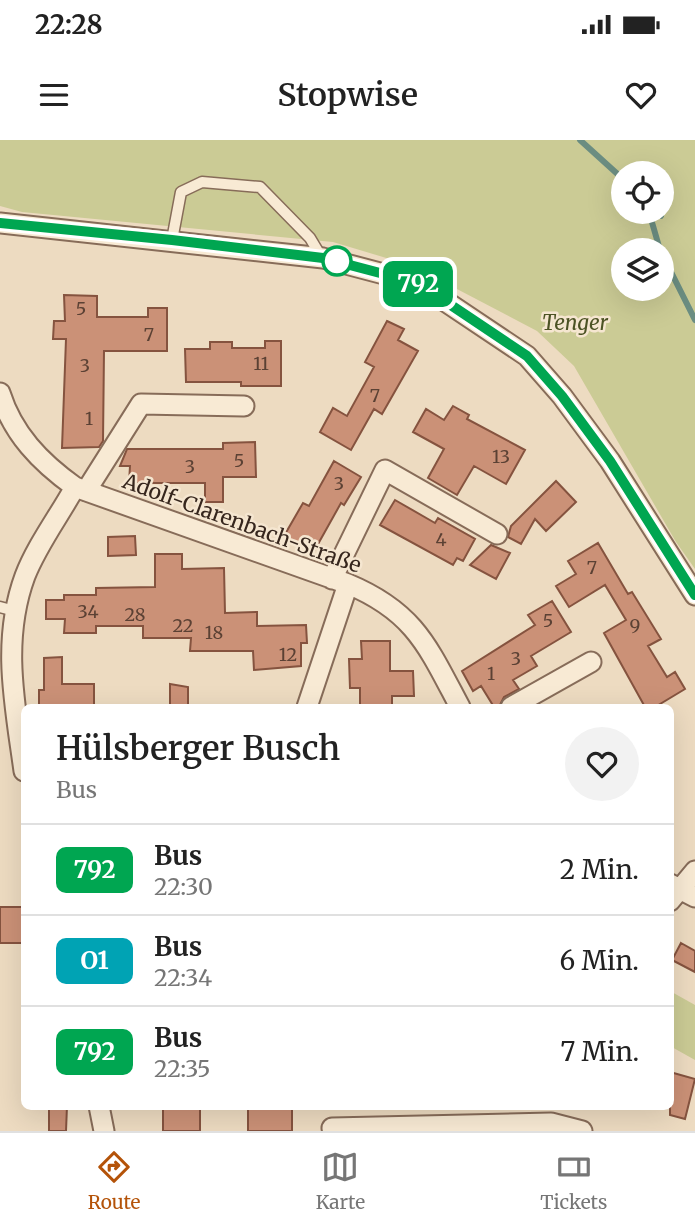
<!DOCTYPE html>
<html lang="de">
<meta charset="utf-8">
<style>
body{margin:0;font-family:Merriweather,serif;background:#f2f2f2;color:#222;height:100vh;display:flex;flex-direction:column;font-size:26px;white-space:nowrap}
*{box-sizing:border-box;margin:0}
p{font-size:23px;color:#767676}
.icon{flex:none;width:38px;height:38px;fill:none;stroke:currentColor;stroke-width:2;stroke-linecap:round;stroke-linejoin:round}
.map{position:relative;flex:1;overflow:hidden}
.drawer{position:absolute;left:21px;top:564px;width:653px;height:406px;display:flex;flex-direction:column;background:#fff;border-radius:10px;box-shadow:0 7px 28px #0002}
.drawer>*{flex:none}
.badge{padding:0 14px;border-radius:10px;font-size:24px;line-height:46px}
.tools{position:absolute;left:611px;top:21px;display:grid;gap:14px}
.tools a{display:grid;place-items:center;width:63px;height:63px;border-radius:50%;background:#fff;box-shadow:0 7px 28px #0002;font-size:35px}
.map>.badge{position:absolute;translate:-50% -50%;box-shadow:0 0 0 4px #fff}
.round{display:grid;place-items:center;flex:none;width:74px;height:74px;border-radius:37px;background:#f2f2f2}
.headline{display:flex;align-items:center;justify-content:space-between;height:119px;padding:0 35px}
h1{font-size:33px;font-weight:600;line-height:52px}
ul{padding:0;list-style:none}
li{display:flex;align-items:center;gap:21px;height:91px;padding:0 35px;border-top:2px solid #e0e0e0}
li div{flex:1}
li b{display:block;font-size:26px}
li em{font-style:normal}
li .badge{min-width:77px;font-weight:700;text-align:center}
.status{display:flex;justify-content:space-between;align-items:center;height:49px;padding:0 35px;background:#fff;direction:ltr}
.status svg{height:19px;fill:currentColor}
header{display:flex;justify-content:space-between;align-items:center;height:91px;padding:0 35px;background:#fff;font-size:32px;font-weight:600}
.tabs{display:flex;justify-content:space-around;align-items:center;height:98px;border-top:2px solid #e0e0e0;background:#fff;font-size:19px;color:#767676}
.tabs a{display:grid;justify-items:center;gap:4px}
.tabs .on{color:#b45309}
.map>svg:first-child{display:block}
</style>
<div class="status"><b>22:28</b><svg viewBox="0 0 49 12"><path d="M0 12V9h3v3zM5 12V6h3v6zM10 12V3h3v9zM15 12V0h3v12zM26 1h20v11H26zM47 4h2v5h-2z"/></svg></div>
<header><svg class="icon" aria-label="menu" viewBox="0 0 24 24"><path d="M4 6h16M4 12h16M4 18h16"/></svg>Stopwise<svg class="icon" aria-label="heart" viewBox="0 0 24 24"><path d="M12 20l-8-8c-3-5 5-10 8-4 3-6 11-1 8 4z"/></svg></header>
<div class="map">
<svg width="695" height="991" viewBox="0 0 695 991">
<rect width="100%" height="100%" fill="#eddbc1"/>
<path fill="#cbcb95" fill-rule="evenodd" d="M 0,0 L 695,0 L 695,429 L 676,402 L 574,226 L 537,191 L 413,126 L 333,102 L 22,72 L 0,66 ZM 623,33 L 662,33 L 662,72 L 623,72 ZM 623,110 L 662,110 L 662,149 L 623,149 Z
M 670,851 L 695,865 L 695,920 L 670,906 Z"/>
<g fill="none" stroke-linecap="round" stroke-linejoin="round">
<path stroke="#6b8d81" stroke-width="6" d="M 580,0 L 623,39
M 649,72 L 660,110
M 651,72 L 661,76
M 662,114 L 695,180"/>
</g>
<path fill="#cb9177" stroke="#85533f" stroke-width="2" d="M 64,155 L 97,156 L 97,177 L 148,177 L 148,168 L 167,168 L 167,211 L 104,211 L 103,301 L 99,307 L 62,308 L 66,199 L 53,199 L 54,181 L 65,181 Z
M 387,181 L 404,189 L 398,200 L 418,211 L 382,274 L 374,269 L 351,310 L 320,292 L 333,268 L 347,276 L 374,227 L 365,222 Z
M 265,201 L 281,201 L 281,246 L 241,246 L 241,242 L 186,242 L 185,209 L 210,209 L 210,202 L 232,202 L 232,208 L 265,208 Z
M 453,266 L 469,275 L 467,279 L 525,310 L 506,344 L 474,326 L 457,355 L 428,338 L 444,309 L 413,292 L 426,269 L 444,280 Z
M 255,302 L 256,337 L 223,337 L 223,362 L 205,362 L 205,343 L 129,343 L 130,326 L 120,326 L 127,309 L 223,309 L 223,303 Z
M 334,321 L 361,337 L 344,365 L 341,363 L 313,413 L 284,396 L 303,363 L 309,366 Z
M 556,341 L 576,362 L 546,391 L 535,379 L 521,404 L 508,397 L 511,386 Z
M 395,360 L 435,383 L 438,378 L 475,399 L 463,421 L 457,418 L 453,425 L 380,385 Z
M 135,396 L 136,415 L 108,416 L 108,397 Z
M 598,403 L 628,454 L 632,452 L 661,499 L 648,506 L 667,537 L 675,532 L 685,549 L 655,567 L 645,567 L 604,493 L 626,480 L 605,445 L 569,467 L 556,446 L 576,434 L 568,421 Z
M 491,405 L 510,413 L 496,439 L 470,425 Z
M 155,414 L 182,414 L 182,429 L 224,428 L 225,473 L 257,472 L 257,486 L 306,485 L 307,503 L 301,503 L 301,526 L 254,530 L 253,511 L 190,511 L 191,498 L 143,498 L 143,486 L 96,486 L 96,493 L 64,493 L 65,479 L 46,479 L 46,460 L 64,460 L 64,455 L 96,455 L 96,448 L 155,447 Z
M 552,461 L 571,492 L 531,516 L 537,526 L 513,540 L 519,549 L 504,557 L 499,567 L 494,567 L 481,546 L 473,551 L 462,531 L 535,485 L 528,475 Z
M 361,501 L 390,501 L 390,531 L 413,531 L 414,556 L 392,556 L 392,567 L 360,567 L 360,548 L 350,548 L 349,519 L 362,519 Z
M 62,517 L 62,544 L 94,544 L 94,567 L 39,567 L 39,550 L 44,550 L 44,518 Z
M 170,544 L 188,547 L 188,566 L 170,566 Z
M 0,767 L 24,767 L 24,803 L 0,803 Z
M 681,803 L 695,811 L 695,832 L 672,820 Z
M 670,932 L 695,939 L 685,979 L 670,975 Z
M 49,966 L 67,966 L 66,991 L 49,991 Z
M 163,966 L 200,966 L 200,991 L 163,991 Z
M 248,966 L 292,966 L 292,991 L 248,991 Z"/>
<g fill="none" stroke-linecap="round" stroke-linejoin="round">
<g stroke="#876c59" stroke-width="13">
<path id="lane" d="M 172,100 L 181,52 L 202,42 L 260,47 L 310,98 L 322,118
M 0,467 L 15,471"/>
</g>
<g stroke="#876c59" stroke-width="23">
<path id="street" d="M 0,83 L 323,118 L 418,143 L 527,216 L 562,256 L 610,321 L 695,455
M 0,253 C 13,294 40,322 75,347 L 348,444 C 415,472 428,507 460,567
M 86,351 L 141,264 L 244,266
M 332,439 L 385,330 L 497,394
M 307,567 L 348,444
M 511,567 L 591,522
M 24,631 C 15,565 1,501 25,436 C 37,405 59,376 75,347
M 670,744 L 695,757
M 670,761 L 695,731
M 99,966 L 104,991
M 332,988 L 551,983 L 582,991"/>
</g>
<use href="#lane" stroke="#f8ead4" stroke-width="10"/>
<use href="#street" stroke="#f8ead4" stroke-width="19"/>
</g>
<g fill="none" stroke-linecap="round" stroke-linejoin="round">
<g stroke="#fff" stroke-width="16">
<path id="line" d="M 0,83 L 172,100 L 323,118 L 418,143 L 527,216 L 562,256 L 610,321 L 695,455"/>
</g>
<use href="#line" stroke="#00a651" stroke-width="10"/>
</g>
<circle fill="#fff" stroke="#00a651" stroke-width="3.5" cx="337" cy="121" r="14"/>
<g text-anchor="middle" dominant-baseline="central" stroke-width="5" stroke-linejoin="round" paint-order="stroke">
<g font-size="18" fill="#5b4134">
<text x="81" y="168">5</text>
<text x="149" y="194">7</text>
<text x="261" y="223">11</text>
<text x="85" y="225">3</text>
<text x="375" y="255">7</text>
<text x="89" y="278">1</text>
<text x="501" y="316">13</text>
<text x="239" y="320">5</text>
<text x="190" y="326">3</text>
<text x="339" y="343">3</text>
<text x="441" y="399">4</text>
<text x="592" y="427">7</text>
<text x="88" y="471">34</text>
<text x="135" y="474">28</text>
<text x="548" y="480">5</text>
<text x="183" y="485">22</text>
<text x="635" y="485">9</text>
<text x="214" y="492">18</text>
<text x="288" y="514">12</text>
<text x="516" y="518">3</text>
<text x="491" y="533">1</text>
</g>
<g font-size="21" font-style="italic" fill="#4c5324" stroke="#f5e6d0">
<text x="575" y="182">Tenger</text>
</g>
<g font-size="21" fill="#36261d" stroke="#f5e6d0">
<text transform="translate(242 383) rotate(20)">Adolf-Clarenbach-Straße</text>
</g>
</g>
</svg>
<div class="tools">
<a><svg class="icon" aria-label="locate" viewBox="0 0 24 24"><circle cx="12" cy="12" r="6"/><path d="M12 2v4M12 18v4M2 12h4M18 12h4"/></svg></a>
<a><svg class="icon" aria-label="layers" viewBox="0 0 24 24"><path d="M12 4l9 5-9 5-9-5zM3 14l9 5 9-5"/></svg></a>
</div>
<b class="badge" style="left:418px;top:144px;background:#00a651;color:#fff">792</b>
<section class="drawer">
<div class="headline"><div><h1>Hülsberger Busch</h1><p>Bus</p></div><a class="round"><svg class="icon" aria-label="heart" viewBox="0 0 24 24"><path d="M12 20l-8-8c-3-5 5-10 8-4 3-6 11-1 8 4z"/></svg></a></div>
<ul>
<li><span class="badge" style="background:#00a651;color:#fff">792</span><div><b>Bus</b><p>22:30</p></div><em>2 Min.</em></li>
<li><span class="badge" style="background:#00a3b4;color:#fff">O1</span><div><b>Bus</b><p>22:34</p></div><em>6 Min.</em></li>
<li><span class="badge" style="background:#00a651;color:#fff">792</span><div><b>Bus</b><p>22:35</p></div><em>7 Min.</em></li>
</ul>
</section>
</div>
<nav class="tabs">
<a class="on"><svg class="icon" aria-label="directions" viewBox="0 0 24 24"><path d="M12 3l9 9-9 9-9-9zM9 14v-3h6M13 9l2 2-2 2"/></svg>Route</a>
<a><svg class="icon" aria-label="map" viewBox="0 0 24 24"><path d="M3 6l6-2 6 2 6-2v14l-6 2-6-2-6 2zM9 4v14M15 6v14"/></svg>Karte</a>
<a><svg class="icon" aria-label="tickets" viewBox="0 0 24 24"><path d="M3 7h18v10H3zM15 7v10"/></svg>Tickets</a>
</nav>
